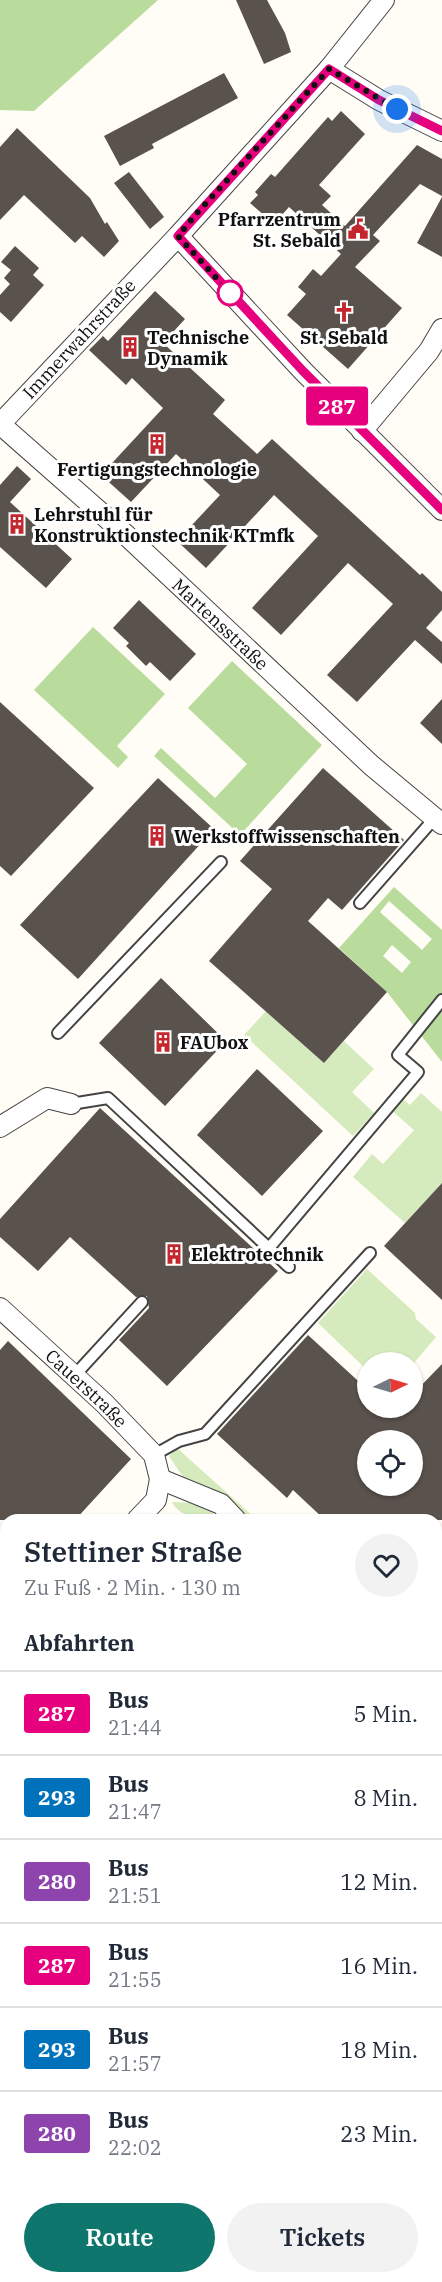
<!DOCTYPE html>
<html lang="de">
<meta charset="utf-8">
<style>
body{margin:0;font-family:"IBM Plex Serif",serif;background:#f2f2f3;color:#1f2937;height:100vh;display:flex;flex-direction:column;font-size:22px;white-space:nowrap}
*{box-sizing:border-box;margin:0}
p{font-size:20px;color:#747a83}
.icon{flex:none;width:33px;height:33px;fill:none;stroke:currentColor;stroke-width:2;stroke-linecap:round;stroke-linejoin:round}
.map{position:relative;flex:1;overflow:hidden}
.side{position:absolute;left:0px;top:1514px;width:442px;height:770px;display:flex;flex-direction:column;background:#fff;border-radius:18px 18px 0 0;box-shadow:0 2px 4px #0004}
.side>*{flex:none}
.badge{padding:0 12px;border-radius:4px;font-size:21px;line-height:39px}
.needle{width:39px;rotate:85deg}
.controls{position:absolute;left:357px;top:1352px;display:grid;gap:12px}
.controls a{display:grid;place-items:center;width:66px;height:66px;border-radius:50%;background:#fff;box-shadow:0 2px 4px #0004;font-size:30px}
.you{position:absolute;width:30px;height:30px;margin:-15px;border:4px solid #fff;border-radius:50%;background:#1a73e8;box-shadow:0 0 0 9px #1a73e833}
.map>.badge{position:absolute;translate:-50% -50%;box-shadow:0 0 0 3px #fff}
h2{padding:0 24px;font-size:22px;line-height:54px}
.round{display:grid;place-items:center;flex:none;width:63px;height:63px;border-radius:32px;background:#f2f2f3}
.head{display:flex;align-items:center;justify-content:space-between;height:102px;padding:0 24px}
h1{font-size:28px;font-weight:600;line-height:45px}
.button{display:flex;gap:12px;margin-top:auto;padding:12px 24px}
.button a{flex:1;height:69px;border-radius:36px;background:#0f766e;color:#fff;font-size:24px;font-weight:600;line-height:69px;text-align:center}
.button a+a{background:#f2f2f3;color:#1f2937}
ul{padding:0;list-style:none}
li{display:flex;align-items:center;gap:18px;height:84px;padding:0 24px;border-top:2px solid #e0e1e3}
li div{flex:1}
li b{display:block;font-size:22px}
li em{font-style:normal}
li .badge{min-width:66px;font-weight:700;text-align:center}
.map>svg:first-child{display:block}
</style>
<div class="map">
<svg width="442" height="2282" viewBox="0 0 442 2282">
<rect width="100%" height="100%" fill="#fffdf5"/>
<path fill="#d5ebbd" d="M 267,1010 L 324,1063 L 344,1041 L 374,1069 L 352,1092 L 374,1113 L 353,1136 L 244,1035 Z
M 421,1093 L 442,1112 L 442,1183 L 405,1223 L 353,1177 L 372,1154 L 383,1164 L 414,1130 L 391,1110 L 402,1098 L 410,1105 Z
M 367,1269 L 415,1313 L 416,1319 L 436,1337 L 413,1364 L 368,1362 L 367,1370 L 318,1323 Z
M 177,1448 L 256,1519 L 248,1519 L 211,1488 L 183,1477 L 169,1456 Z
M 172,1502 L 197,1503 L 214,1513 L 208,1519 C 195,1519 177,1514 172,1502 Z"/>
<path fill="#b9dc9c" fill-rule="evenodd" d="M 0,0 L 158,0 L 34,111 L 0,110 Z
M 93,627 L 165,694 L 117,746 L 128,757 L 118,768 L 34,690 Z
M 232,661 L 322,745 L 240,835 L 154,756 L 161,748 L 215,798 L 247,764 L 188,708 Z
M 394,887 L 442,930 L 442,1062 L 387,992 L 339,948 ZM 389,901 L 432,939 L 422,950 L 380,912 ZM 392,945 L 411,962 L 402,973 L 383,956 Z
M 6,1694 L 6,1766 L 0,1772 L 0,1701 Z
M 436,1810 L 442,1810 L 442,2282 L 0,2282 L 0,1839 L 6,1838 L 6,2277 L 436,2277 Z"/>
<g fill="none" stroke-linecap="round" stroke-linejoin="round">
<path stroke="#3f96cf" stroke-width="6" d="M 173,2277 L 179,2282"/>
</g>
<path fill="#5a524d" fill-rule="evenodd" d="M 236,0 L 267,0 L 285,33 L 291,52 L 264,64 Z
M 224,73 L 238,98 L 152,144 L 154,148 L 120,166 L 104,136 Z
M 341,111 L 365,134 L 319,185 L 331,196 L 322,205 L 345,226 L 417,145 L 442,159 L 442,196 L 420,184 L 373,235 L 380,241 L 355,267 L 402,308 L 348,369 L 287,315 L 306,294 L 298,287 L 313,269 L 321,276 L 341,254 L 289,207 L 274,224 L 250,203 L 258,195 L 255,192 L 271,174 L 275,177 L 328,117 L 332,121 Z
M 17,128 L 90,198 L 105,224 L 107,222 L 119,241 L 104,257 L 82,236 L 75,243 L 24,195 L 0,220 L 0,147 Z
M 129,172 L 164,217 L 150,229 L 114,183 Z
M 442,197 L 442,257 L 417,243 Z
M 15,246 L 39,268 L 33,275 L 44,285 L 11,322 L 0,312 L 0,295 L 10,284 L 4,278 L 11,270 L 1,262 Z
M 155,291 L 185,319 L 163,343 L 225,400 L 213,414 L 257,454 L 272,439 L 420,575 L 422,573 L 442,592 L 442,610 L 426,628 L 442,642 L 442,664 L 415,640 L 357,702 L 327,675 L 393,604 L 348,563 L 281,635 L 252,608 L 318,536 L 274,495 L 206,568 L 177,541 L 220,495 L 176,454 L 131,502 L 101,475 L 163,408 L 132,378 L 126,385 L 89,350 L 103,336 L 108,341 Z
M 17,466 L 31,479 L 10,502 L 72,559 L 46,588 L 0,547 L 0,485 Z
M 139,600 L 196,654 L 170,681 L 150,662 L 146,666 L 126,646 L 129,643 L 113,628 Z
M 442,699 L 442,744 L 420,723 Z
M 0,702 L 94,788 L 11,876 L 0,866 Z
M 323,768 L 404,840 L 342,910 L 328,898 L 308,921 L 387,992 L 324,1063 L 209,961 L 272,889 L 240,861 Z
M 158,778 L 214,829 L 78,979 L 20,925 Z
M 161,978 L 226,1041 L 165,1106 L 99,1043 Z
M 257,1069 L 323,1131 L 262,1196 L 197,1135 Z
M 100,1108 L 278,1271 L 167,1386 L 119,1340 L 149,1308 L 147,1296 L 136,1297 L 70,1237 L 38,1271 L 0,1237 L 0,1219 Z
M 442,1183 L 442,1300 L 384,1246 Z
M 308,1335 L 368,1390 L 368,1407 L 412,1407 L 412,1395 L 442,1364 L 442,1520 L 325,1520 L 293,1490 L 287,1498 L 217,1434 ZM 368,1440 L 412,1440 L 412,1485 L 368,1485 Z
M 8,1341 L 131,1459 L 75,1520 L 0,1520 L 0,1350 Z"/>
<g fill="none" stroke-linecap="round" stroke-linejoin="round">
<g stroke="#444" stroke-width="14">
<path id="service" d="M 360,903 L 433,820
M 58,1033 L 221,862
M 71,1104 L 108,1098 L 289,1267
M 269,1248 L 418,1072 L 398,1055 L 442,1000
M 74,1376 L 142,1302
M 154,1455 L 179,1441 L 205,1434 L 370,1253
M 436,1711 L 442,1710"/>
</g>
<g stroke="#444" stroke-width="22">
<g id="minor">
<path id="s1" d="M 384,0 L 329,69 L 178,236 L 0,424 L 126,535 L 371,765 L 442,824"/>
<path d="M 329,69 L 379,100 L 442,131"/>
<path d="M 178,236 L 303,371 L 442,510"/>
<path d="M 362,431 L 429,351 L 442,329"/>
<path d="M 0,1127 L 47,1098 L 71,1104"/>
<path id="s2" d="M 0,1308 L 104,1403 L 154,1455 L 160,1479 L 156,1500 L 137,1520"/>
<path d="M 160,1479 L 221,1504 L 236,1520"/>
<path d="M 0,1654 L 6,1649"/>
</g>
</g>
<g stroke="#333" stroke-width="32">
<path id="secondary" d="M 436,1770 L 442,1769
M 436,1795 L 442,1795
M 0,1803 L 6,1803
M 0,1827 L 6,1826"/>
</g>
<use href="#service" stroke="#fff" stroke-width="10"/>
<use href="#minor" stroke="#fff" stroke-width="20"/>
<use href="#secondary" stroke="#fff6b0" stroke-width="28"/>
</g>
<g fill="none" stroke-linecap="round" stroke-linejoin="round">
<g stroke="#fff" stroke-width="14">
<path id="line" d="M 442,131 L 379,100 L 329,69 L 178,236 L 303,371 L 442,510"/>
</g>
<use href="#line" stroke="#e6007e" stroke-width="9"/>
<path stroke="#111" stroke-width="6" stroke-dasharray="0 10.8" d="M 230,293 L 178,236 L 198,212 L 329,69 L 397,109"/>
</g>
<defs>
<g id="civic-bare" transform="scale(1.62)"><path d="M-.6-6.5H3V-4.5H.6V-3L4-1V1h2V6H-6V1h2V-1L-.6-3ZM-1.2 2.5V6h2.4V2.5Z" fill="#c4262e" stroke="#fff" stroke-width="2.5" paint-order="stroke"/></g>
<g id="church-bare" transform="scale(1.62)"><path d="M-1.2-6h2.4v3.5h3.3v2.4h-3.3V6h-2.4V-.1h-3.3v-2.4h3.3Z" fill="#c4262e" stroke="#fff" stroke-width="2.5" paint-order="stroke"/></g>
<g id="building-bare" transform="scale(1.62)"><path d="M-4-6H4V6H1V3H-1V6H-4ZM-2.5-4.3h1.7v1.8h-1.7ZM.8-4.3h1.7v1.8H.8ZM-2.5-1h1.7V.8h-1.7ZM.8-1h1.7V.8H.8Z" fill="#c4262e" stroke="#fff" stroke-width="2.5" paint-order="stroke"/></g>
</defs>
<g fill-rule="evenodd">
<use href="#civic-bare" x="358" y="229"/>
<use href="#church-bare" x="344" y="312"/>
<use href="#building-bare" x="130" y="347"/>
<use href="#building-bare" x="157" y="444"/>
<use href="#building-bare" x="17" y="524"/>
<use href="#building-bare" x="157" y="836"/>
<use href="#building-bare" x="163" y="1042"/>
<use href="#building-bare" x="174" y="1254"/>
</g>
<circle fill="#fff" stroke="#e6007e" stroke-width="3" cx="230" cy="293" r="12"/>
<g text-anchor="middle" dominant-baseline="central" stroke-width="6" stroke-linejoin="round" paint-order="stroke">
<g font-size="18" font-weight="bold" fill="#111" stroke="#fff" text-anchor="start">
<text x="341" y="219" text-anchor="end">Pfarrzentrum<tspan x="341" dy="21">St. Sebald</tspan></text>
<text x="147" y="337">Technische<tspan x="147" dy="21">Dynamik</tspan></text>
<text x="344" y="337" text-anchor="middle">St. Sebald</text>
<text x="157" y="469" text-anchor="middle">Fertigungstechnologie</text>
<text x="34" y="514">Lehrstuhl für<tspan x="34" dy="21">Konstruktionstechnik KTmfk</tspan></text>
<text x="174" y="836">Werkstoffwissenschaften</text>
<text x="180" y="1042">FAUbox</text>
<text x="191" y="1254">Elektrotechnik</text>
</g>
<g font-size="18" fill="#111" stroke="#fff">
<text transform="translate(79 339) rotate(-47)">Immerwahrstraße</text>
<text stroke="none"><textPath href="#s1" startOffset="870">Martensstraße</textPath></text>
<text stroke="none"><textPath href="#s2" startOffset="118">Cauerstraße</textPath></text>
</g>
</g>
</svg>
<div class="controls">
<a><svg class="needle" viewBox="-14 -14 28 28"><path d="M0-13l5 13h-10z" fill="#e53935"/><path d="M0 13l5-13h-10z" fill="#747a83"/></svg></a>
<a><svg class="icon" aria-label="locate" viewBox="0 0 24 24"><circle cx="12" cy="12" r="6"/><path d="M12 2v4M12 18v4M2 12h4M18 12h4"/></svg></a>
</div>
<div class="you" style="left:397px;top:109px"></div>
<b class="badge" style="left:337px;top:406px;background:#e6007e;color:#fff">287</b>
<section class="side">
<div class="head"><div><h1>Stettiner Straße</h1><p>Zu Fuß · 2 Min. · 130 m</p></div><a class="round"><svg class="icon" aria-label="heart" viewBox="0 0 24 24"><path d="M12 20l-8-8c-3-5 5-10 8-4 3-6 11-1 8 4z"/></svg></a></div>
<h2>Abfahrten</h2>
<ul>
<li><span class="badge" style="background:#e6007e;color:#fff">287</span><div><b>Bus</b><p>21:44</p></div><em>5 Min.</em></li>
<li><span class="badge" style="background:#0072bc;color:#fff">293</span><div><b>Bus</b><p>21:47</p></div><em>8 Min.</em></li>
<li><span class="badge" style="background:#8e44ad;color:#fff">280</span><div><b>Bus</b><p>21:51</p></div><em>12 Min.</em></li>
<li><span class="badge" style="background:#e6007e;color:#fff">287</span><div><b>Bus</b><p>21:55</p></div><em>16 Min.</em></li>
<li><span class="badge" style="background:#0072bc;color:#fff">293</span><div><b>Bus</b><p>21:57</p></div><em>18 Min.</em></li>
<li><span class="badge" style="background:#8e44ad;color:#fff">280</span><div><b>Bus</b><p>22:02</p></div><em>23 Min.</em></li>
</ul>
<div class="button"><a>Route</a><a>Tickets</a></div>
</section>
</div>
